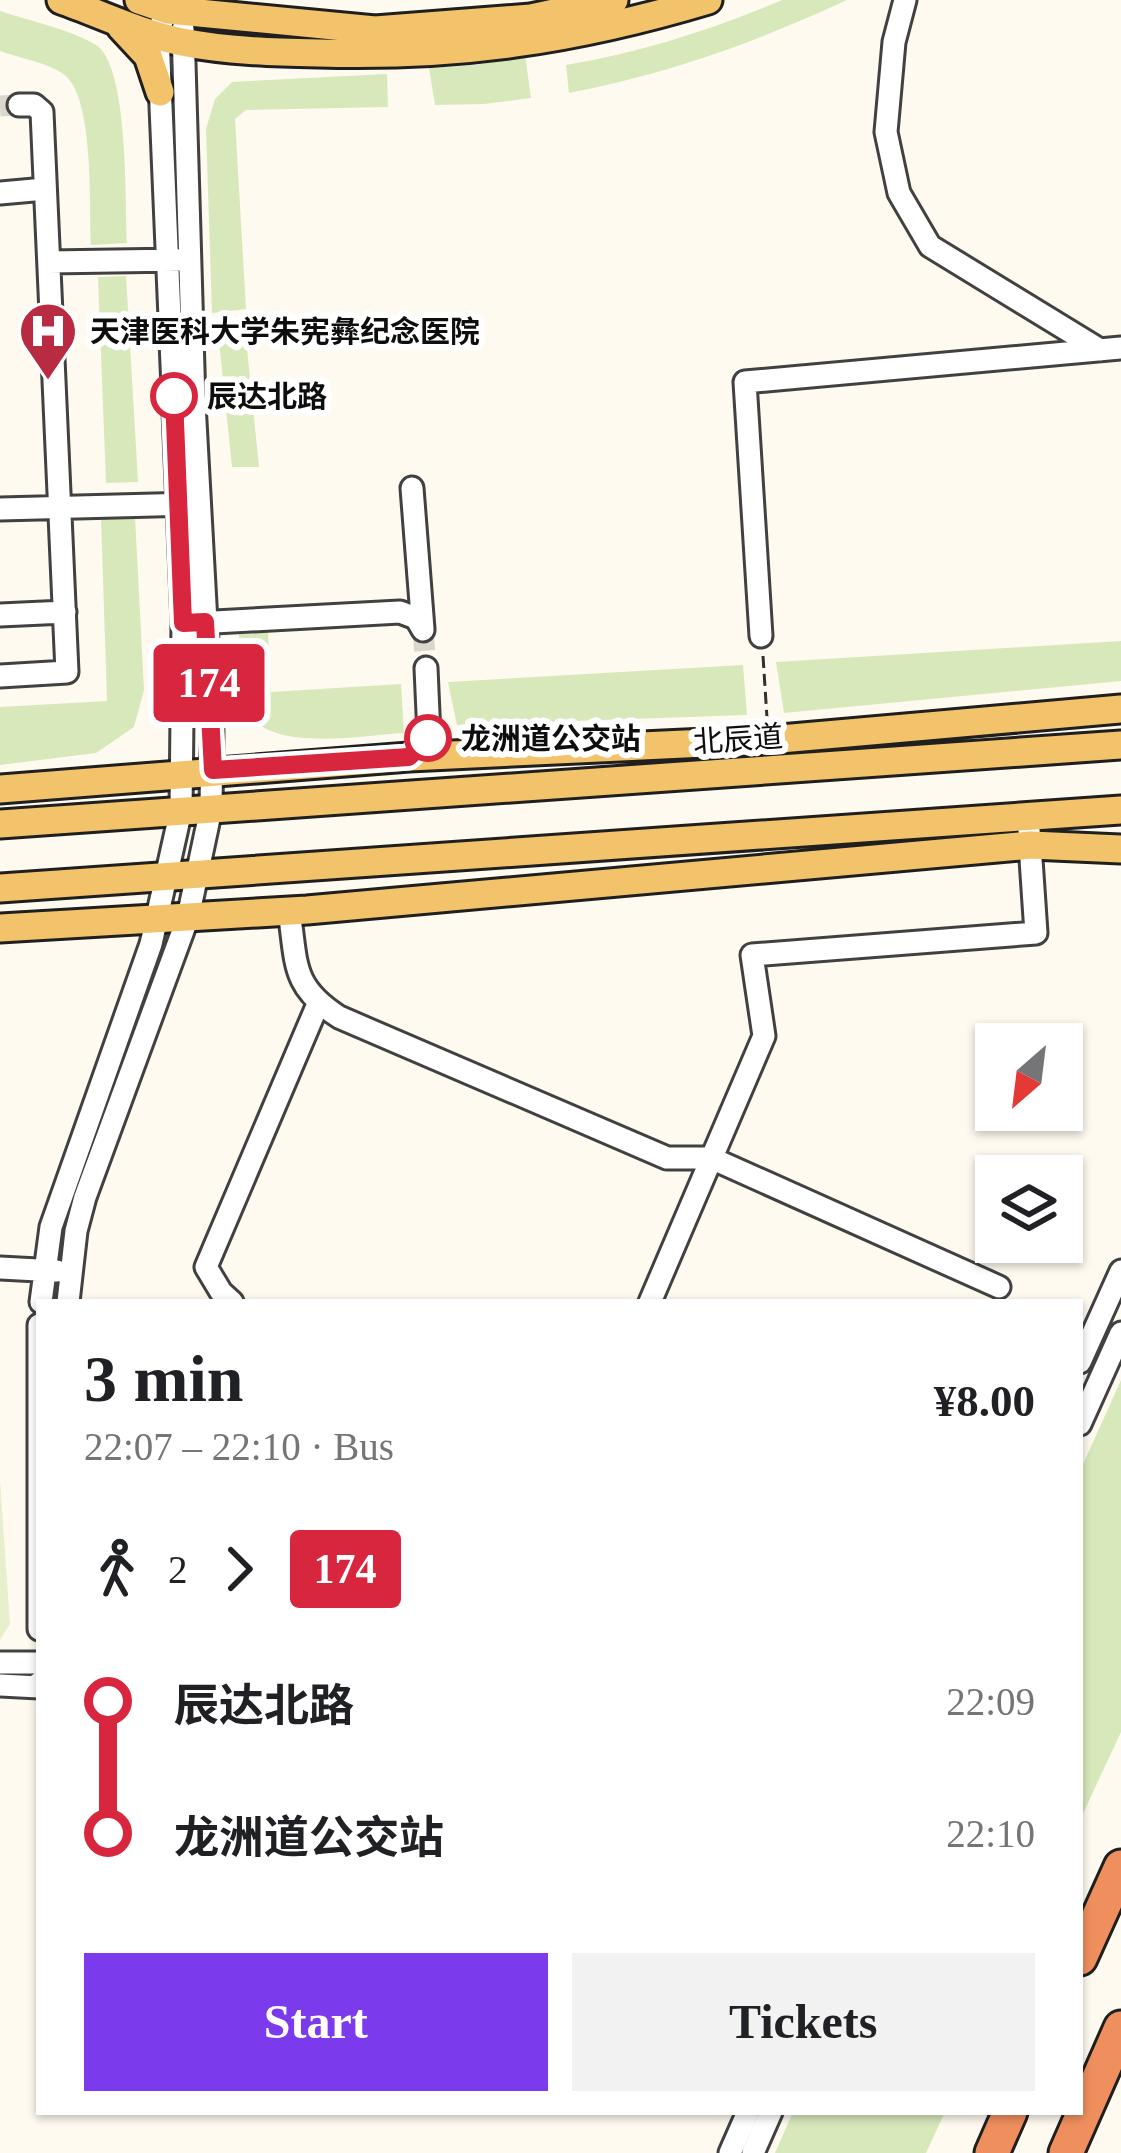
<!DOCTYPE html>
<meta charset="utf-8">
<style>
body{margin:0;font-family:"Times New Roman","Noto Sans SC",serif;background:#f2f2f2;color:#202124;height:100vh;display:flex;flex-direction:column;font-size:45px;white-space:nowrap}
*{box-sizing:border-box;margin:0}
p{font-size:39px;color:#757577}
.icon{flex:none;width:66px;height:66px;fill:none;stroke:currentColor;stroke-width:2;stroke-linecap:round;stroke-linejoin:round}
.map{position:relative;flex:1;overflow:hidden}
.side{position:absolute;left:36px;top:1299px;width:1047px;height:816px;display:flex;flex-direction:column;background:#fff;border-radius:0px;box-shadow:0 3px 9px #0004}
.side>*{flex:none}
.badge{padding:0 24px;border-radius:9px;font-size:42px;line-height:78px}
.needle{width:78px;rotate:208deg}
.controls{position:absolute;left:975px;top:1023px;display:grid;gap:24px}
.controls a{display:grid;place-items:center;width:108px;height:108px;border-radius:0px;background:#fff;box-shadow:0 3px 9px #0004;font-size:60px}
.map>.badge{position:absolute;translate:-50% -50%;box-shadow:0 0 0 6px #fff}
.legs{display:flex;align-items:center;gap:18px;height:132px;padding:0 48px;font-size:39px}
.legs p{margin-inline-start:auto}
.head{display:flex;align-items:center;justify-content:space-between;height:204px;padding:0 48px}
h1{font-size:66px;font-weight:700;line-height:90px}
.primary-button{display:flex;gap:24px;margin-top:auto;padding:24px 48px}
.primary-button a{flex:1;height:138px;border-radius:0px;background:#7c3aed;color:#fff;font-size:48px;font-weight:700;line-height:138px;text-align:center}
.primary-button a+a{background:#f2f2f2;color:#202124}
ul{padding:0 48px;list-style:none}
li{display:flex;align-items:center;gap:42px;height:132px;font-size:45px}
li i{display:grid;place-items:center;width:18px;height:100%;margin:0 15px;background:currentColor}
li i::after{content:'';width:30px;height:30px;margin:-15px;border:9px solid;border-radius:50%;background:#fff}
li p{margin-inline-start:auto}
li:first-child i{background:linear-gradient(#0000 50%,currentColor 0)}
li:last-child i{background:linear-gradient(currentColor 50%,#0000 0)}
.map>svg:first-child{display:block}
</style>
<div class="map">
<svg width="1121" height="2153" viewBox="0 0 1121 2153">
<rect width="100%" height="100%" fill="#fefaf0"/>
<path fill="#d7e8bb" d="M 782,0 L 847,0 C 751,44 673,72 569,93 L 566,65 C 642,52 711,30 782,0 Z
M 0,11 C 30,21 69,29 96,45 C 129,66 125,203 127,243 L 91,245 C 89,207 95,93 62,73 C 45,62 19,58 0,51 Z
M 525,55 L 531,98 L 484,104 L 435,105 L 429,68 L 477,65 Z
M 387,74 L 388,107 L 246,110 L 235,119 L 246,309 L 212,313 L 206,129 L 215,99 L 232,82 Z
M 126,276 L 138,482 L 106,483 L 98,277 Z
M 246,339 L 259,467 L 232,467 L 219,341 Z
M 135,517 L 144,690 L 134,727 L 96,753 L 0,765 L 0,707 L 107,701 L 101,518 Z
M 268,632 L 271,692 L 401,684 L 404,733 C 361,735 268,754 245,709 C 235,689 240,656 239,634 Z
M 1121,641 L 1121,681 L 784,713 L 776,662 Z
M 743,665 L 747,715 L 457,725 L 448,682 Z
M 1121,1380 L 1121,1732 L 1080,1820 L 1080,1471 Z
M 793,2112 L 945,2112 L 926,2153 L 775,2153 Z"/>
<path fill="#e7efcc" d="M 0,1480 L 10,1624 L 0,1640 Z"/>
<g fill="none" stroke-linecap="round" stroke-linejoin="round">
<path stroke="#dad7ce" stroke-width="21" stroke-dasharray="21 10" stroke-linecap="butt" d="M 0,106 L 19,105
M 423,630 L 426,668"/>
<g stroke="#414141" stroke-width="27">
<path id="minor" d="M 905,0 L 894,42 L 886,132 L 899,193 L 930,246 L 1100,350
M 0,193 L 45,189
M 49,262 L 179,260
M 412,488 L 423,629
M 0,509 L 193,504
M 0,615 L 65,612
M 196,623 L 400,612 L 416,618 L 423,630
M 761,636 L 745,382 L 1121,348
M 0,676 L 67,672 L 42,112 L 34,105 L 19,105
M 409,757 L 429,736 L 426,668
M 289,911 C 297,964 291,986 339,1017 L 667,1158 L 711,1158 L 999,1287
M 0,1268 L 57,1271
M 41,1302 L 51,1227 L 151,944 L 181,810 L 183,623 L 158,36 L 168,0
M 68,1302 L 76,1231 L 85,1197 L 188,917 L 211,809 L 212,732 L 194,403 L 183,29
M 232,1302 L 221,1292 L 206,1267 L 318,1004
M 650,1302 L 764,1036 L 752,955 L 1036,933 L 1029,830
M 39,1325 L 39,1629
M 1080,1362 L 1121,1271
M 1080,1424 L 1121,1333
M 0,1663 L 39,1663
M 0,1685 L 39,1687 L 39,1683
M 730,2153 L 748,2112
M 753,2153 L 771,2112"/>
</g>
<g stroke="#1f1f1f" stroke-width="33">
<path id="major" d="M 61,0 C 101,14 141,34 182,42 C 227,51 274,52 319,53 C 458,57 575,40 708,0
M 139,0 L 168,10 L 375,30 L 531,18 L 614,0
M 121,27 L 148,56 L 160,92
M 0,789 L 409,757 L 769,740 L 1121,709
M 0,824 L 1121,745
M 0,888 L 1121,810
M 0,928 L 307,910 L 1031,845 L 1121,849"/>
</g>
<g stroke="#1f1f1f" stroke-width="39">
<path id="highway" d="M 1080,1958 L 1121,1867
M 992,2153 L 1010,2112
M 1066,2153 L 1121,2028"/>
</g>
<path stroke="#303030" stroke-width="3" stroke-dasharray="12 6" stroke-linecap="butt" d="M 763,656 L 767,718"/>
<use href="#minor" stroke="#fff" stroke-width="21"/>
<use href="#major" stroke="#f3c36b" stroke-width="27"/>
<use href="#highway" stroke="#ef8f5e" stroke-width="33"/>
</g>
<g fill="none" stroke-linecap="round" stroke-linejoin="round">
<g stroke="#fff" stroke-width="27">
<path id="line-1" d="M 174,396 L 183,623 L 205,622 L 213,770 L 409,757 L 428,738"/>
</g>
<use href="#line-1" stroke="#d7263d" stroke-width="18"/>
</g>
<defs>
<g id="hospital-pin" transform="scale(3)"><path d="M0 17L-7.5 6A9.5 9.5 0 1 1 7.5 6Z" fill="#b92b42" stroke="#fff"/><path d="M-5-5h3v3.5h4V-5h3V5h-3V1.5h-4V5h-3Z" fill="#fff"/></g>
</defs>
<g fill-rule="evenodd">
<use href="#hospital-pin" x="48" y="331"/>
</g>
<g fill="#fff" stroke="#d7263d" stroke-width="6">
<circle cx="174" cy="396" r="21"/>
<circle cx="428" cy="738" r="21"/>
</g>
<g text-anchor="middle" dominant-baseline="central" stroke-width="12" stroke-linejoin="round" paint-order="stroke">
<g font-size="30" font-weight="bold" fill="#0e0e0e" stroke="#fff" text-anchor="start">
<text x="90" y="331">天津医科大学朱宪彝纪念医院</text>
</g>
<g font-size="30" font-weight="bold" fill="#0e0e0e" stroke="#fff" text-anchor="start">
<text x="207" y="396">辰达北路</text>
<text x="461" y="738">龙洲道公交站</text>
</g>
<g font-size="30" fill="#0e0e0e" stroke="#fff">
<text transform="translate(738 739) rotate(-4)">北辰道</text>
</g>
</g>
</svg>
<div class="controls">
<a><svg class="needle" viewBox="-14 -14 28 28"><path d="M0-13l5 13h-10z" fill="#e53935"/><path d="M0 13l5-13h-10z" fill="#757577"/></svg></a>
<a><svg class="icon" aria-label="layers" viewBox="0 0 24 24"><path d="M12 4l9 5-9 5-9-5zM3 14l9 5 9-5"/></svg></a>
</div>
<b class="badge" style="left:209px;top:683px;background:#d7263d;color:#fff">174</b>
<section class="side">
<div class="head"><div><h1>3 min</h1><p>22:07 – 22:10 · Bus</p></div><b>¥8.00</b></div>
<div class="legs"><svg class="icon" aria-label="walk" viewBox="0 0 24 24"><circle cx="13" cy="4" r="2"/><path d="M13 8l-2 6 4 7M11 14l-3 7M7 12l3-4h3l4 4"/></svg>2<svg class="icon" aria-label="forward" viewBox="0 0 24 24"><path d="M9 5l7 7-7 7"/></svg><b class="badge" style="background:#d7263d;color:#fff">174</b></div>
<ul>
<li><i style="color:#d7263d"></i><b>辰达北路</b><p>22:09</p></li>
<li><i style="color:#d7263d"></i><b>龙洲道公交站</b><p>22:10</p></li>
</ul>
<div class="primary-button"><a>Start</a><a>Tickets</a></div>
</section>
</div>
